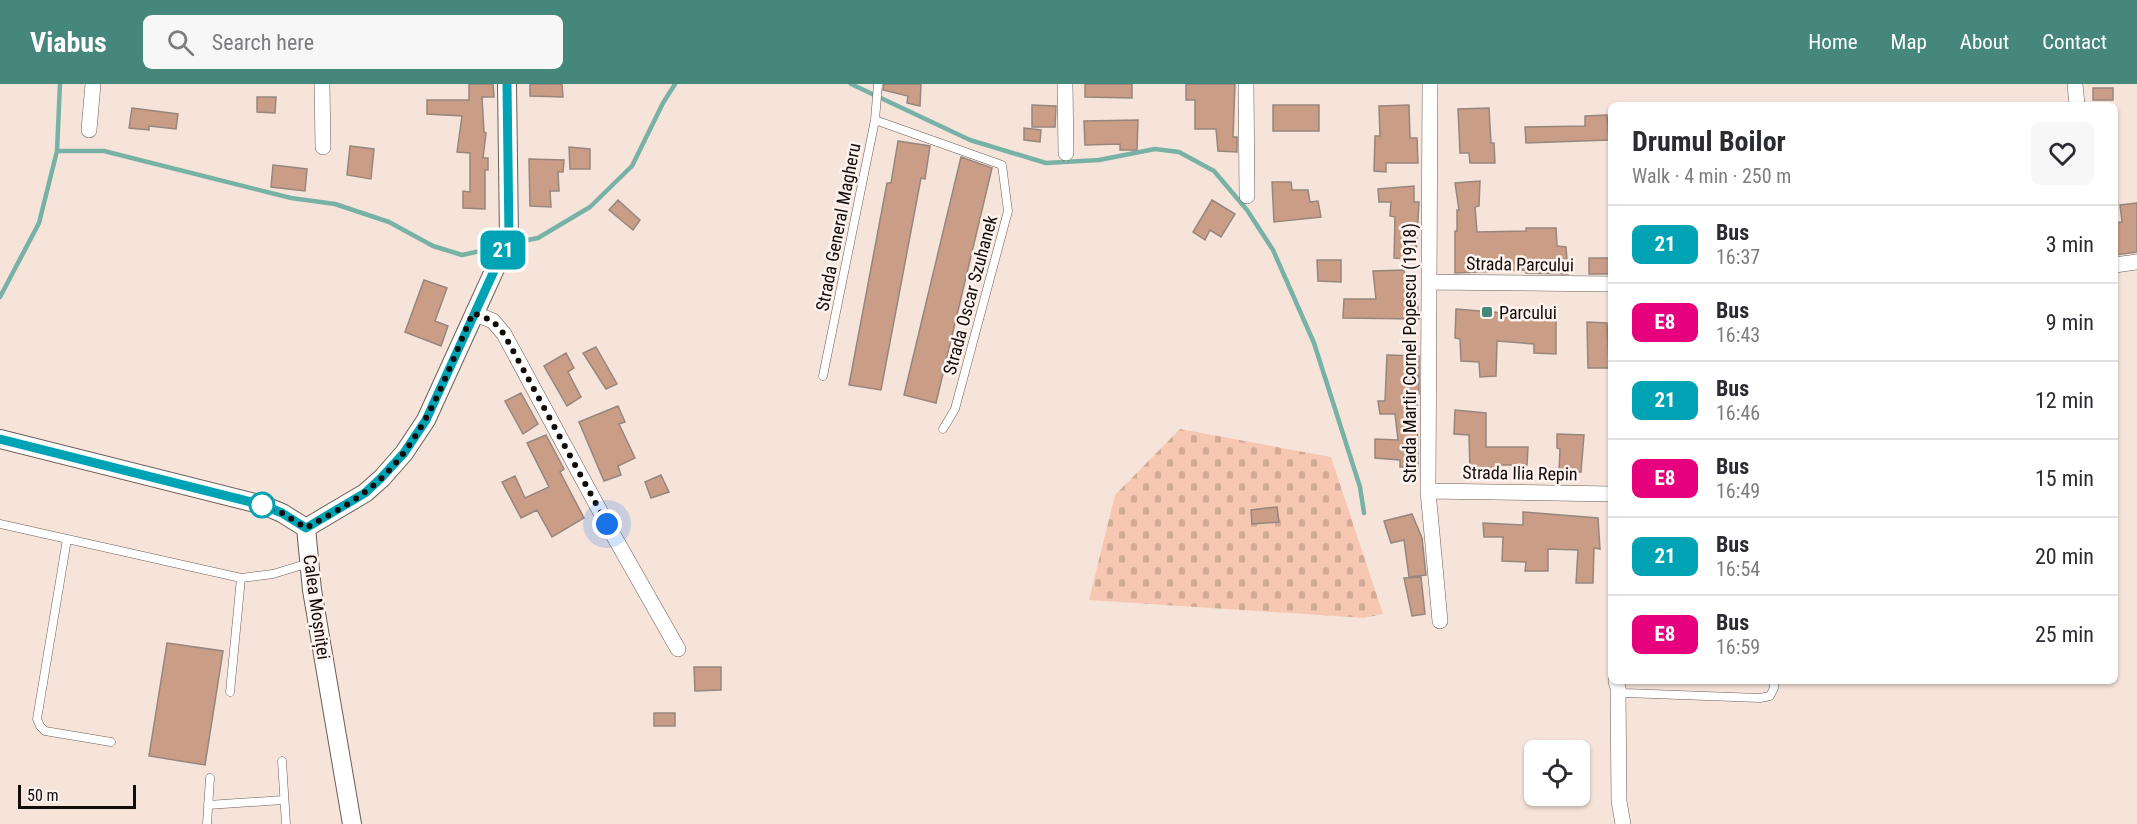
<!DOCTYPE html>
<meta charset="utf-8">
<style>
body{margin:0;font-family:"Roboto Condensed",sans-serif;background:#f7f7f7;color:#2b2b33;height:100vh;display:flex;flex-direction:column;font-size:22px;white-space:nowrap}
*{box-sizing:border-box;margin:0}
p{font-size:20px;color:#7c7c81}
.icon{flex:none;width:33px;height:33px;fill:none;stroke:currentColor;stroke-width:2;stroke-linecap:round;stroke-linejoin:round}
.map{position:relative;flex:1;overflow:hidden}
.panel{position:absolute;left:1608px;top:18px;width:510px;height:582px;display:flex;flex-direction:column;background:#fff;border-radius:9px;box-shadow:0 2px 4px #0004}
.panel>*{flex:none}
.badge{padding:0 12px;border-radius:9px;font-size:21px;line-height:39px}
.controls{position:absolute;left:1524px;top:656px;display:grid;gap:12px}
.controls a{display:grid;place-items:center;width:66px;height:66px;border-radius:9px;background:#fff;box-shadow:0 2px 4px #0004;font-size:30px}
.scale{position:absolute;left:18px;bottom:15px;width:118px;box-sizing:border-box;padding-left:6px;border:3px solid #120c09;border-top:0;font-size:16px;line-height:21px;white-space:nowrap;color:#120c09;-webkit-text-stroke:4px #fef3ee;paint-order:stroke}
.you{position:absolute;width:30px;height:30px;margin:-15px;border:4px solid #fff;border-radius:50%;background:#1a73e8;box-shadow:0 0 0 9px #1a73e833}
.map>.badge{position:absolute;translate:-50% -50%;box-shadow:0 0 0 3px #fff}
.round{display:grid;place-items:center;flex:none;width:63px;height:63px;border-radius:9px;background:#f7f7f7}
.overview{display:flex;align-items:center;justify-content:space-between;height:102px;padding:0 24px}
h1{font-size:28px;font-weight:700;line-height:45px}
ul{padding:0;list-style:none}
li{display:flex;align-items:center;gap:18px;height:78px;padding:0 24px;border-top:2px solid #e1e1e2}
li div{flex:1}
li b{display:block;font-size:22px}
li em{font-style:normal}
li .badge{min-width:66px;font-weight:700;text-align:center}
header{display:flex;align-items:center;gap:36px;box-sizing:border-box;height:84px;padding:0 30px;background:#45887b;color:#fff}
header strong{font-size:28px}
nav{display:flex;gap:33px;margin-inline-start:auto;font-size:21px}
.search{width:420px;height:54px;background:#f7f7f7;display:flex;align-items:center;gap:15px;box-sizing:border-box;padding:0 21px;border-radius:9px;color:#7c7c81;font-size:22px}
.map>svg:first-child{display:block}
</style>
<header>
<strong>Viabus</strong>
<div class="search"><svg class="icon" aria-label="search" viewBox="0 0 24 24"><circle cx="10" cy="10" r="6"/><path d="M15 15l6 6"/></svg>Search here</div>
<nav><a>Home</a><a>Map</a><a>About</a><a>Contact</a></nav>
</header>
<div class="map">
<svg width="2137" height="740" viewBox="0 0 2137 740">
<defs>
<pattern id="cemetery-stones" width="16" height="16" patternUnits="userSpaceOnUse" patternTransform="scale(1.5)"><rect width="16" height="16" fill="#f6c8b1"/><path d="M2 7V4a2 2 0 0 1 4 0v3zM10 15v-3a2 2 0 0 1 4 0v3z" fill="#d2ab97"/></pattern>
</defs>
<rect width="100%" height="100%" fill="#f6e4db"/>
<path fill="url(#cemetery-stones)" d="M 1180,345 L 1331,373 L 1383,530 L 1364,534 L 1089,516 L 1115,411 Z"/>
<g fill="none" stroke-linecap="round" stroke-linejoin="round">
<path stroke="#78b1a5" stroke-width="4.5" d="M 851,0 L 970,56 L 1046,79 L 1099,76 L 1155,65 L 1179,68 L 1214,87 L 1247,126 L 1273,166 L 1314,259 L 1360,403 L 1364,429
M 57,67 L 104,67 L 291,114 L 335,120 L 389,138 L 433,162 L 462,171 L 499,163
M 513,159 L 538,154 L 590,123 L 632,82 L 663,19 L 675,0
M 0,213 L 39,139 L 57,67 L 60,0"/>
</g>
<path fill="#ca9d87" stroke="#96867e" stroke-width="1.5" d="M 469,0 L 493,0 L 494,13 L 482,13 L 484,48 L 486,49 L 483,74 L 488,74 L 488,86 L 485,86 L 485,125 L 463,124 L 463,107 L 470,108 L 470,69 L 457,68 L 462,32 L 427,30 L 427,16 L 469,16 Z
M 530,0 L 562,0 L 563,13 L 530,12 Z
M 884,0 L 921,0 L 920,22 L 907,19 L 908,12 L 883,6 Z
M 1085,0 L 1132,0 L 1132,14 L 1085,13 Z
M 1186,0 L 1235,0 L 1233,53 L 1237,53 L 1237,68 L 1218,67 L 1216,45 L 1195,45 L 1195,16 L 1186,16 Z
M 2093,4 L 2113,4 L 2113,16 L 2093,16 Z
M 257,13 L 276,13 L 275,29 L 257,28 Z
M 1032,21 L 1056,22 L 1055,43 L 1032,43 Z
M 1273,21 L 1319,21 L 1319,47 L 1273,47 Z
M 1409,21 L 1410,54 L 1417,54 L 1418,79 L 1386,79 L 1386,88 L 1374,87 L 1375,52 L 1380,52 L 1379,22 Z
M 132,24 L 178,30 L 176,45 L 149,42 L 149,46 L 129,44 Z
M 1489,24 L 1491,59 L 1494,59 L 1495,79 L 1470,79 L 1469,69 L 1460,69 L 1458,25 Z
M 1607,31 L 1609,56 L 1526,59 L 1525,43 L 1585,42 L 1585,32 Z
M 1138,36 L 1137,66 L 1120,66 L 1120,60 L 1085,61 L 1084,37 Z
M 1024,44 L 1041,46 L 1040,58 L 1024,56 Z
M 898,57 L 930,62 L 925,95 L 921,94 L 881,306 L 849,301 L 887,99 L 891,99 Z
M 350,62 L 374,65 L 371,95 L 347,91 Z
M 569,63 L 590,65 L 590,85 L 570,85 Z
M 961,73 L 992,84 L 936,319 L 904,311 Z
M 529,75 L 564,76 L 563,88 L 558,88 L 559,107 L 550,107 L 551,123 L 530,122 Z
M 273,81 L 307,85 L 305,107 L 271,103 Z
M 1480,97 L 1479,122 L 1475,123 L 1477,148 L 1526,147 L 1526,144 L 1556,144 L 1557,162 L 1566,163 L 1568,190 L 1526,189 L 1526,186 L 1455,189 L 1455,147 L 1457,147 L 1457,126 L 1459,126 L 1455,99 Z
M 1272,98 L 1291,98 L 1292,106 L 1308,106 L 1310,118 L 1318,117 L 1321,133 L 1274,138 Z
M 1414,102 L 1414,118 L 1419,118 L 1416,169 L 1409,169 L 1409,175 L 1394,174 L 1395,133 L 1390,132 L 1391,118 L 1379,118 L 1378,105 Z
M 618,116 L 640,136 L 633,146 L 609,126 Z
M 1212,116 L 1235,130 L 1221,153 L 1210,146 L 1205,156 L 1193,148 Z
M 2137,119 L 2137,168 L 2116,171 L 2115,139 L 2122,138 L 2120,121 Z
M 1589,174 L 1611,174 L 1611,190 L 1589,190 Z
M 1317,176 L 1341,176 L 1341,198 L 1318,197 Z
M 1404,186 L 1408,215 L 1417,215 L 1419,235 L 1343,234 L 1344,215 L 1376,215 L 1373,187 Z
M 424,196 L 447,204 L 435,237 L 448,242 L 441,262 L 405,248 Z
M 1456,225 L 1504,229 L 1504,227 L 1556,230 L 1556,270 L 1534,269 L 1534,260 L 1497,257 L 1496,292 L 1480,293 L 1479,278 L 1461,277 L 1460,255 L 1455,254 Z
M 1587,238 L 1607,239 L 1609,284 L 1588,284 Z
M 596,263 L 617,300 L 606,305 L 583,269 Z
M 566,269 L 574,284 L 568,288 L 581,313 L 567,322 L 544,282 Z
M 1387,271 L 1419,272 L 1419,310 L 1417,310 L 1418,383 L 1400,383 L 1400,376 L 1375,374 L 1375,355 L 1398,356 L 1395,330 L 1380,330 L 1378,317 L 1385,317 Z
M 521,309 L 538,340 L 523,350 L 505,317 Z
M 618,322 L 625,338 L 619,340 L 635,374 L 618,382 L 621,391 L 604,397 L 579,338 Z
M 1455,326 L 1486,329 L 1486,363 L 1528,363 L 1527,381 L 1498,381 L 1499,389 L 1470,387 L 1469,351 L 1454,350 Z
M 1557,350 L 1584,351 L 1581,388 L 1559,388 L 1560,365 L 1557,364 Z
M 546,351 L 564,385 L 560,388 L 584,434 L 552,453 L 537,426 L 521,434 L 502,398 L 515,392 L 525,414 L 549,403 L 527,359 Z
M 661,391 L 669,408 L 651,414 L 645,398 Z
M 1277,423 L 1279,438 L 1252,440 L 1251,426 Z
M 1523,428 L 1598,434 L 1600,465 L 1594,464 L 1593,499 L 1576,499 L 1578,466 L 1548,465 L 1548,487 L 1525,487 L 1526,478 L 1502,477 L 1503,453 L 1484,453 L 1483,439 L 1523,441 Z
M 1412,430 L 1422,454 L 1426,491 L 1409,493 L 1404,456 L 1391,459 L 1384,437 Z
M 1421,493 L 1425,530 L 1412,532 L 1404,494 Z
M 167,559 L 223,567 L 205,681 L 149,672 Z
M 694,583 L 721,583 L 721,606 L 695,607 Z
M 654,629 L 675,629 L 675,642 L 654,642 Z"/>
<g fill="none" stroke-linecap="round" stroke-linejoin="round">
<g stroke="#6c5d55" stroke-width="9">
<path id="service" d="M 875,36 L 1002,81 L 1008,127 L 955,325 L 943,345
M 823,292 L 875,36 L 878,0
M 0,440 L 241,494 L 273,490 L 309,479
M 67,455 L 37,635 L 40,642 L 45,647 L 111,658
M 1618,604 L 1625,609 L 1760,614 L 1770,612 L 1774,604 L 1774,597
M 230,608 L 241,494
M 282,677 L 286,740
M 208,721 L 283,716
M 207,740 L 210,694"/>
</g>
<g stroke="#6c5d55" stroke-width="16">
<path id="minor" d="M 322,0 L 323,63
M 1065,0 L 1066,69
M 1246,0 L 1247,112
M 1430,0 L 1428,407 L 1440,537
M 2075,0 L 2077,21
M 89,46 L 93,0
M 2115,181 L 2137,178
M 1429,198 L 1611,200
M 473,229 L 493,237 L 504,250 L 607,440 L 678,565
M 1428,407 L 1611,410
M 1616,597 L 1618,604 L 1619,717 L 1623,740"/>
</g>
<g stroke="#6c5d55" stroke-width="20">
<path id="tertiary" d="M 0,355 L 263,421 L 282,429 L 306,444 L 312,506 L 352,740
M 306,444 L 365,409 L 382,394 L 404,369 L 426,336 L 509,154 L 507,0"/>
</g>
<use href="#service" stroke="#fff" stroke-width="8"/>
<use href="#minor" stroke="#fff" stroke-width="15"/>
<use href="#tertiary" stroke="#fff" stroke-width="18"/>
</g>
<g fill="none" stroke-linecap="round" stroke-linejoin="round">
<g stroke="#fff" stroke-width="14">
<path id="line" d="M 0,355 L 263,421 L 282,429 L 306,444 L 365,409 L 381,394 L 404,369 L 426,336 L 509,154 L 507,0"/>
</g>
<use href="#line" stroke="#00a3b4" stroke-width="9"/>
<path stroke="#120c09" stroke-width="6" stroke-dasharray="0 10.8" d="M 262,421 L 282,429 L 306,444 C 325,433 347,422 365,408 C 423,365 445,292 473,229 L 493,237 L 504,250 L 607,440"/>
</g>
<rect fill="#45887b" stroke="#fef3ee" stroke-width="2" x="1481" y="222" width="12" height="12" rx="3"/>
<circle fill="#fff" stroke="#00a3b4" stroke-width="3" cx="262" cy="421" r="12"/>
<g text-anchor="middle" dominant-baseline="central" stroke-width="5" stroke-linejoin="round" paint-order="stroke">
<g font-size="18" fill="#120c09" stroke="#fef3ee">
<text transform="translate(838 143) rotate(-79)">Strada General Magheru</text>
<text transform="translate(1520 180) rotate(1)">Strada Parcului</text>
<text transform="translate(970 211) rotate(-75)">Strada Oscar Szuhanek</text>
<text transform="translate(1409 269) rotate(-90)">Strada Martir Cornel Popescu (1918)</text>
<text transform="translate(1520 389) rotate(1)">Strada Ilia Repin</text>
<text transform="translate(317 523) rotate(82)">Calea Moșniței</text>
</g>
<g font-size="18" fill="#120c09" stroke="#fef3ee" text-anchor="start">
<text x="1499" y="228">Parcului</text>
</g>
</g>
</svg>
<div class="controls">
<a><svg class="icon" aria-label="locate" viewBox="0 0 24 24"><circle cx="12" cy="12" r="6"/><path d="M12 2v4M12 18v4M2 12h4M18 12h4"/></svg></a>
</div>
<div class="scale">50 m</div>
<div class="you" style="left:607px;top:440px"></div>
<b class="badge" style="left:503px;top:166px;background:#00a3b4;color:#fff">21</b>
<section class="panel">
<div class="overview"><div><h1>Drumul Boilor</h1><p>Walk · 4 min · 250 m</p></div><a class="round"><svg class="icon" aria-label="heart" viewBox="0 0 24 24"><path d="M12 20l-8-8c-3-5 5-10 8-4 3-6 11-1 8 4z"/></svg></a></div>
<ul>
<li><span class="badge" style="background:#00a3b4;color:#fff">21</span><div><b>Bus</b><p>16:37</p></div><em>3 min</em></li>
<li><span class="badge" style="background:#e6007e;color:#fff">E8</span><div><b>Bus</b><p>16:43</p></div><em>9 min</em></li>
<li><span class="badge" style="background:#00a3b4;color:#fff">21</span><div><b>Bus</b><p>16:46</p></div><em>12 min</em></li>
<li><span class="badge" style="background:#e6007e;color:#fff">E8</span><div><b>Bus</b><p>16:49</p></div><em>15 min</em></li>
<li><span class="badge" style="background:#00a3b4;color:#fff">21</span><div><b>Bus</b><p>16:54</p></div><em>20 min</em></li>
<li><span class="badge" style="background:#e6007e;color:#fff">E8</span><div><b>Bus</b><p>16:59</p></div><em>25 min</em></li>
</ul>
</section>
</div>
